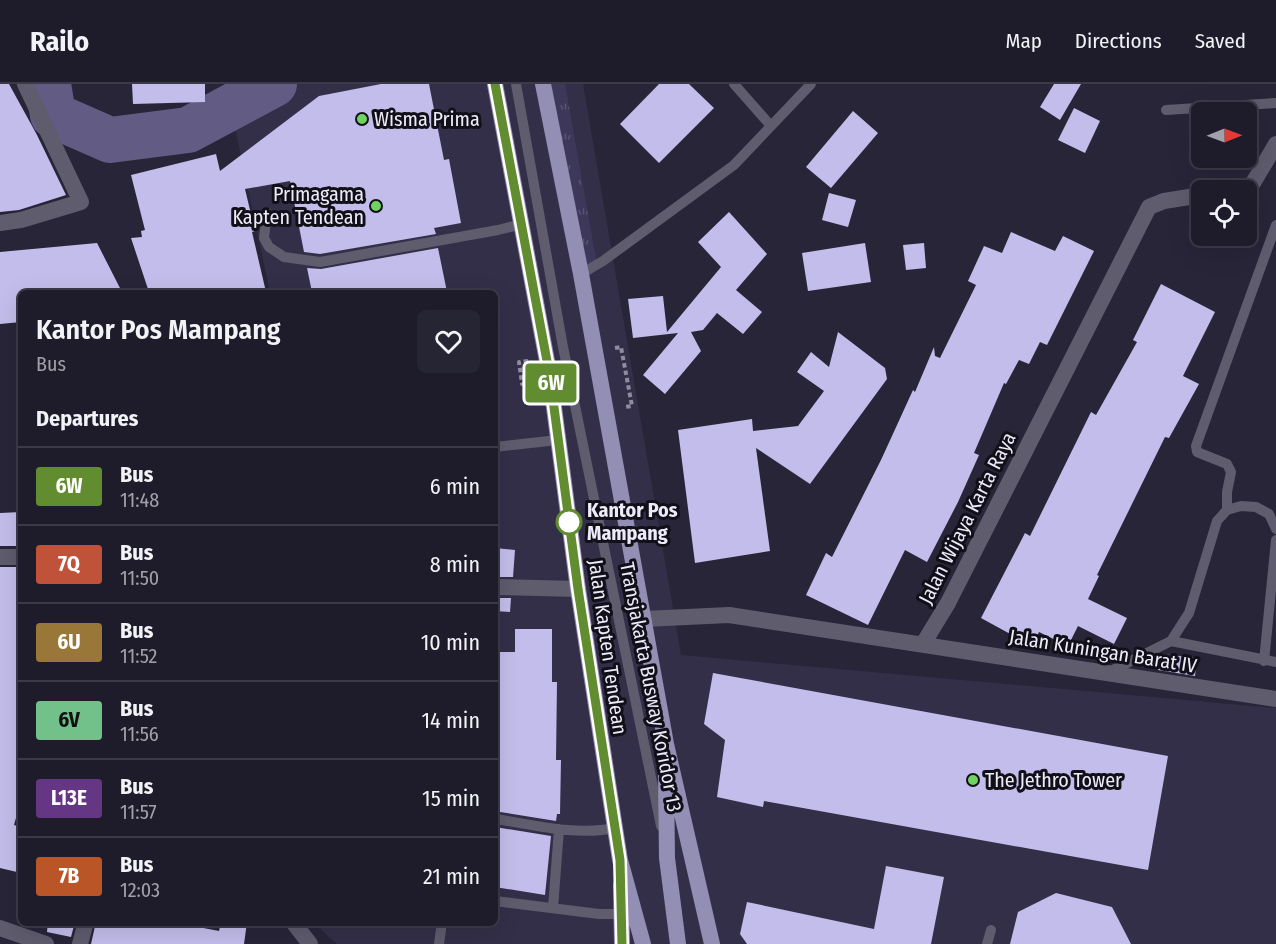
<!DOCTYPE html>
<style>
body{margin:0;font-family:"Fira Sans Condensed",sans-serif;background:#262533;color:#f1f3f6;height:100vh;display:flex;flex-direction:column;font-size:22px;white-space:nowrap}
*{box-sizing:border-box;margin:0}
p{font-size:20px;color:#a1a1a9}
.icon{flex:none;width:33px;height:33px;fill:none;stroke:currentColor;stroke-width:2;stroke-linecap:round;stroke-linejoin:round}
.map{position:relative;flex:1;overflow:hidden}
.side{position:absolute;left:18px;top:206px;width:480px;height:636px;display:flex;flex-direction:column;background:#1e1c2b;border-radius:9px;box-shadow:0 6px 24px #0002,0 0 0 2px #3c3a47}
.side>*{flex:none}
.badge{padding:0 12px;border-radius:4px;font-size:21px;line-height:39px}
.needle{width:39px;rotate:89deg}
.fabs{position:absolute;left:1191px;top:18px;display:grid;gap:12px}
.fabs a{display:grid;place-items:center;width:66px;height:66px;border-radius:9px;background:#1e1c2b;box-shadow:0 6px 24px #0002,0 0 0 2px #3c3a47;font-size:30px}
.map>.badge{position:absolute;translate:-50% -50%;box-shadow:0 0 0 3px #fff}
h2{padding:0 18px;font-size:22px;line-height:54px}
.round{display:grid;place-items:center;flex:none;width:63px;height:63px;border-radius:9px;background:#262533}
.head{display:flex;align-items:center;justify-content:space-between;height:102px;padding:0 18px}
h1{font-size:28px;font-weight:600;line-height:45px}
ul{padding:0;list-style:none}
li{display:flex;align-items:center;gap:18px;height:78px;padding:0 18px;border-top:2px solid #3c3a47}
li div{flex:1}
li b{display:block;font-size:22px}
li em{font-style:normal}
li .badge{min-width:66px;font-weight:700;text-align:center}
header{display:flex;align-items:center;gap:36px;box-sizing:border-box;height:84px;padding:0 30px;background:#1e1c2b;border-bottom:2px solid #3c3a47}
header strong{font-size:28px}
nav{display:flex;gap:33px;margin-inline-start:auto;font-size:21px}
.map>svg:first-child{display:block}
</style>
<header>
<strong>Railo</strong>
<nav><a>Map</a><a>Directions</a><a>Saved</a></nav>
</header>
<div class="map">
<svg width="1276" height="860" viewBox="0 0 1276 860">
<defs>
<pattern id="grass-tufts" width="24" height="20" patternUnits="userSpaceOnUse" patternTransform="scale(1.5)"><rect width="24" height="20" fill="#3d375a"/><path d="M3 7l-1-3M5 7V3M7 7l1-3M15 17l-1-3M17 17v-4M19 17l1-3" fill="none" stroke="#595472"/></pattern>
</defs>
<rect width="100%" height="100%" fill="#282539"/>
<path fill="#332f49" d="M 278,0 L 583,0 L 681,571 L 1276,624 L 1276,860 L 337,860 L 321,846 L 321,839 L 495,838 L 495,208 L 270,208 L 235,44 Z"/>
<path fill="url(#grass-tufts)" d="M 543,0 L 565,0 L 597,181 L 581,190 Z"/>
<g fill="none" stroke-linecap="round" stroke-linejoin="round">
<path stroke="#625c84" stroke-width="46" d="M 48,0 L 53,31 L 110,56 L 188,46 L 274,0"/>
</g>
<path fill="#c3bdeb" d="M 0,0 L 9,0 L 37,51 L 66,111 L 19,126 L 0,128 Z
M 132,0 L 205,0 L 205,18 L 133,20 Z
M 381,0 L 429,0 L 444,76 L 449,75 L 461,139 L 434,144 L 436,150 L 320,170 L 304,168 L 290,97 L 245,105 L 255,147 L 252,148 L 266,208 L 149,208 L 131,154 L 142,153 L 141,147 L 145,146 L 131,91 L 216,70 L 220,87 L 319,12 Z
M 659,0 L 689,0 L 714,24 L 659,79 L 620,40 Z
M 1054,0 L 1081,0 L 1060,36 L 1040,23 Z
M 1074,24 L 1100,37 L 1085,69 L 1058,56 Z
M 853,27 L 878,49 L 831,104 L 806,83 Z
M 829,109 L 856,116 L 848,143 L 822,136 Z
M 729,128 L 767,170 L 736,206 L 762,228 L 743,250 L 717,229 L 703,246 L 691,248 L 701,267 L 665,310 L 643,291 L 678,249 L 633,254 L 628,215 L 663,212 L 667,248 L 721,183 L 698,158 Z
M 1011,148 L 1055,167 L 1063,152 L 1094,167 L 1047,261 L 1040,258 L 1029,280 L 1019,276 L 1006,300 L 1004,299 L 974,369 L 979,371 L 958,418 L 927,478 L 905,466 L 868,541 L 806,511 L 826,469 L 832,473 L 881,376 L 913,306 L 915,308 L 934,263 L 935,272 L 940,274 L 976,201 L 968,197 L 984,162 L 1002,169 Z
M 97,159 L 122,208 L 21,208 L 21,238 L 0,240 L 0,168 Z
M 865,159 L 871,198 L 808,207 L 802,169 Z
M 924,159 L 926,184 L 906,186 L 903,161 Z
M 438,164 L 447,208 L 312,208 L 307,184 L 321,185 Z
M 1161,200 L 1215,228 L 1183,292 L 1199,300 L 1169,354 L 1165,353 L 1097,491 L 1099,492 L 1088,515 L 1127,534 L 1114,560 L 1078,542 L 1068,562 L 1039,548 L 1032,562 L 981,534 L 1025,449 L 1030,452 L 1091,328 L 1096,331 L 1137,258 L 1133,256 Z
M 838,248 L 885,284 L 887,295 L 810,400 L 756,364 L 770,467 L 695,479 L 678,346 L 752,335 L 753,347 L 798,342 L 824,307 L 797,288 L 811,268 L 829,283 Z
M 21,428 L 21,462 L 0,462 L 0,429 Z
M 495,464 L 515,466 L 513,493 L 495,493 Z
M 0,483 L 21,483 L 21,507 L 19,507 L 19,549 L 21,549 L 21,716 L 14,741 L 21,743 L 21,789 L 0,784 Z
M 495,514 L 511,514 L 510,528 L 495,527 Z
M 515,545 L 552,545 L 552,598 L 557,598 L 556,676 L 561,676 L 560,730 L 557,730 L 556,737 L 500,728 L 500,639 L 498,639 L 498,593 L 495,593 L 495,568 L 515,568 Z
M 1162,570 L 1197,574 L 1195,592 L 1158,586 L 1160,571 Z
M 713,589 L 1168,672 L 1148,786 L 764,717 L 763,723 L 717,713 L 725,656 L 704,640 Z
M 495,743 L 551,752 L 545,811 L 495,803 Z
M 886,782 L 944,793 L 931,860 L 747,860 L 740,850 L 747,818 L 874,845 Z
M 1056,809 L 1112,823 L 1131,860 L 1010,860 L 1018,828 Z
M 48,838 L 75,838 L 71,853 L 47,848 Z
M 96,838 L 172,838 L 219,847 L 221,838 L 247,838 L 244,860 L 91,860 Z"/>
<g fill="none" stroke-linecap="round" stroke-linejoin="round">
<path stroke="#8f8c9d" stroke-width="4" stroke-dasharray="4.5 3" stroke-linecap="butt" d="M 615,264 L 621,263 L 632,322 L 625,323
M 528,277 L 519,278 L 522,300 L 531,298"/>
<path stroke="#5e5c6d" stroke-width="10" d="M 516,0 L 563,263 L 661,742
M 734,0 L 771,42
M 1166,26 L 1276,19
M 267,129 L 264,154 L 269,163 L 284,173 L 320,178 L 498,146 L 522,140
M 581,190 L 603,177 L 734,81 L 811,0
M 495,363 L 558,356
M 1227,426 L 1227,408 L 1231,388 L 1227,380 L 1197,368 L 1196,362 L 1276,141
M 1171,557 L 1276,578
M 1264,577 L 1276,456
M 1109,588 L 1171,557 L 1189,529 L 1217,437 L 1227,426 L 1241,422 L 1256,423 L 1269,430 L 1276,445
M 496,735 C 535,741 575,752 615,744
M 495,817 L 599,830 L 621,830
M 553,824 L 559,745
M 439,860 L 442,838
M 987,860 L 991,846"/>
<path stroke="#5e5c6d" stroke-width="16" d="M 1229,106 L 1245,104 L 1253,99 L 1276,60
M 0,139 L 21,136 L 81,118 L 25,0
M 0,473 L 21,473
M 495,503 L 578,505
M 644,535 L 729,531 L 1276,615
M 923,560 L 948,519 L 1149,123 L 1164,117 L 1202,111
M 293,838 L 310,860
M 0,844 L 46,860
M 80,860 L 86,838"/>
<path stroke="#938eb3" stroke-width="16" d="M 495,0 L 550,293 L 578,505 L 615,744 L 620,776 L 643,860
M 543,0 L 581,190 L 666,660 L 712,860
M 666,691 L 667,774 L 678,860
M 621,801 L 622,860"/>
</g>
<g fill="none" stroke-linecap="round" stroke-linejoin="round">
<g stroke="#fff" stroke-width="14">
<path id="line" d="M 495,0 L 550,293 L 578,505 L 620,776 L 622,860"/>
</g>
<use href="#line" stroke="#628c30" stroke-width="9"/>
</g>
<g fill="#70d35f" stroke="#110f18" stroke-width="2">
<circle cx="362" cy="35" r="6"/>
<circle cx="376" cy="122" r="6"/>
<circle cx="973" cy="696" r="6"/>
</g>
<circle fill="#fff" stroke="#628c30" stroke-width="3" cx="569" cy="438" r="12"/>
<g text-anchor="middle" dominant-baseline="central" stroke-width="6" stroke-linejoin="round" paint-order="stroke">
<g font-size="20" fill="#edebf9" stroke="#110f18" text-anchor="start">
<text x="374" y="35">Wisma Prima</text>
<text x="364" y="110" text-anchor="end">Primagama<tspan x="364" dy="23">Kapten Tendean</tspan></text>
<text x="985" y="696">The Jethro Tower</text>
</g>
<g font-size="20" font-weight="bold" fill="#edebf9" stroke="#110f18" text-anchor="start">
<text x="587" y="426">Kantor Pos<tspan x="587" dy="23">Mampang</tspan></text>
</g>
<g font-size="20" fill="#edebf9" stroke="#110f18">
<text transform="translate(967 434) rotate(-63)">Jalan Wijaya Karta Raya</text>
<text transform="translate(608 563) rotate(82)">Jalan Kapten Tendean</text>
<text transform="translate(1103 567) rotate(9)">Jalan Kuningan Barat IV</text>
<text transform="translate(651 603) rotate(79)">Transjakarta Busway Koridor 13</text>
</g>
</g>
</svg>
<div class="fabs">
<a><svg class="needle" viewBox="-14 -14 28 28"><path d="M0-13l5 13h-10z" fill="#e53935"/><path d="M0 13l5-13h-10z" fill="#a1a1a9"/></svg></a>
<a><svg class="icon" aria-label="locate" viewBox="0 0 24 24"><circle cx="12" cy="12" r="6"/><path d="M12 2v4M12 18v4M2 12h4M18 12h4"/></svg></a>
</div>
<b class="badge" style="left:551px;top:299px;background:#628c30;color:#fff">6W</b>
<section class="side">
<div class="head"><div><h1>Kantor Pos Mampang</h1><p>Bus</p></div><a class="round"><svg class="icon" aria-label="heart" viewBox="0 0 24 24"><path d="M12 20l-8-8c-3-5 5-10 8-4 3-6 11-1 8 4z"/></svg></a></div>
<h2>Departures</h2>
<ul>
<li><span class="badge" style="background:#628c30;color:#fff">6W</span><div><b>Bus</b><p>11:48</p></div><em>6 min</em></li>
<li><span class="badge" style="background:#c1523a;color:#fff">7Q</span><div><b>Bus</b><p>11:50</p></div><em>8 min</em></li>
<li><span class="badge" style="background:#987739;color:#fff">6U</span><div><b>Bus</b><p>11:52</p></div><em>10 min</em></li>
<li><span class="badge" style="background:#72c18b;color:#111">6V</span><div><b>Bus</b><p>11:56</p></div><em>14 min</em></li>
<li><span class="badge" style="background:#643683;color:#fff">L13E</span><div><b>Bus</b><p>11:57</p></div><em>15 min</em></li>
<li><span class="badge" style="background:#ba5527;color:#fff">7B</span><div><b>Bus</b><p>12:03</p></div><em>21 min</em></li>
</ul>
</section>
</div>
